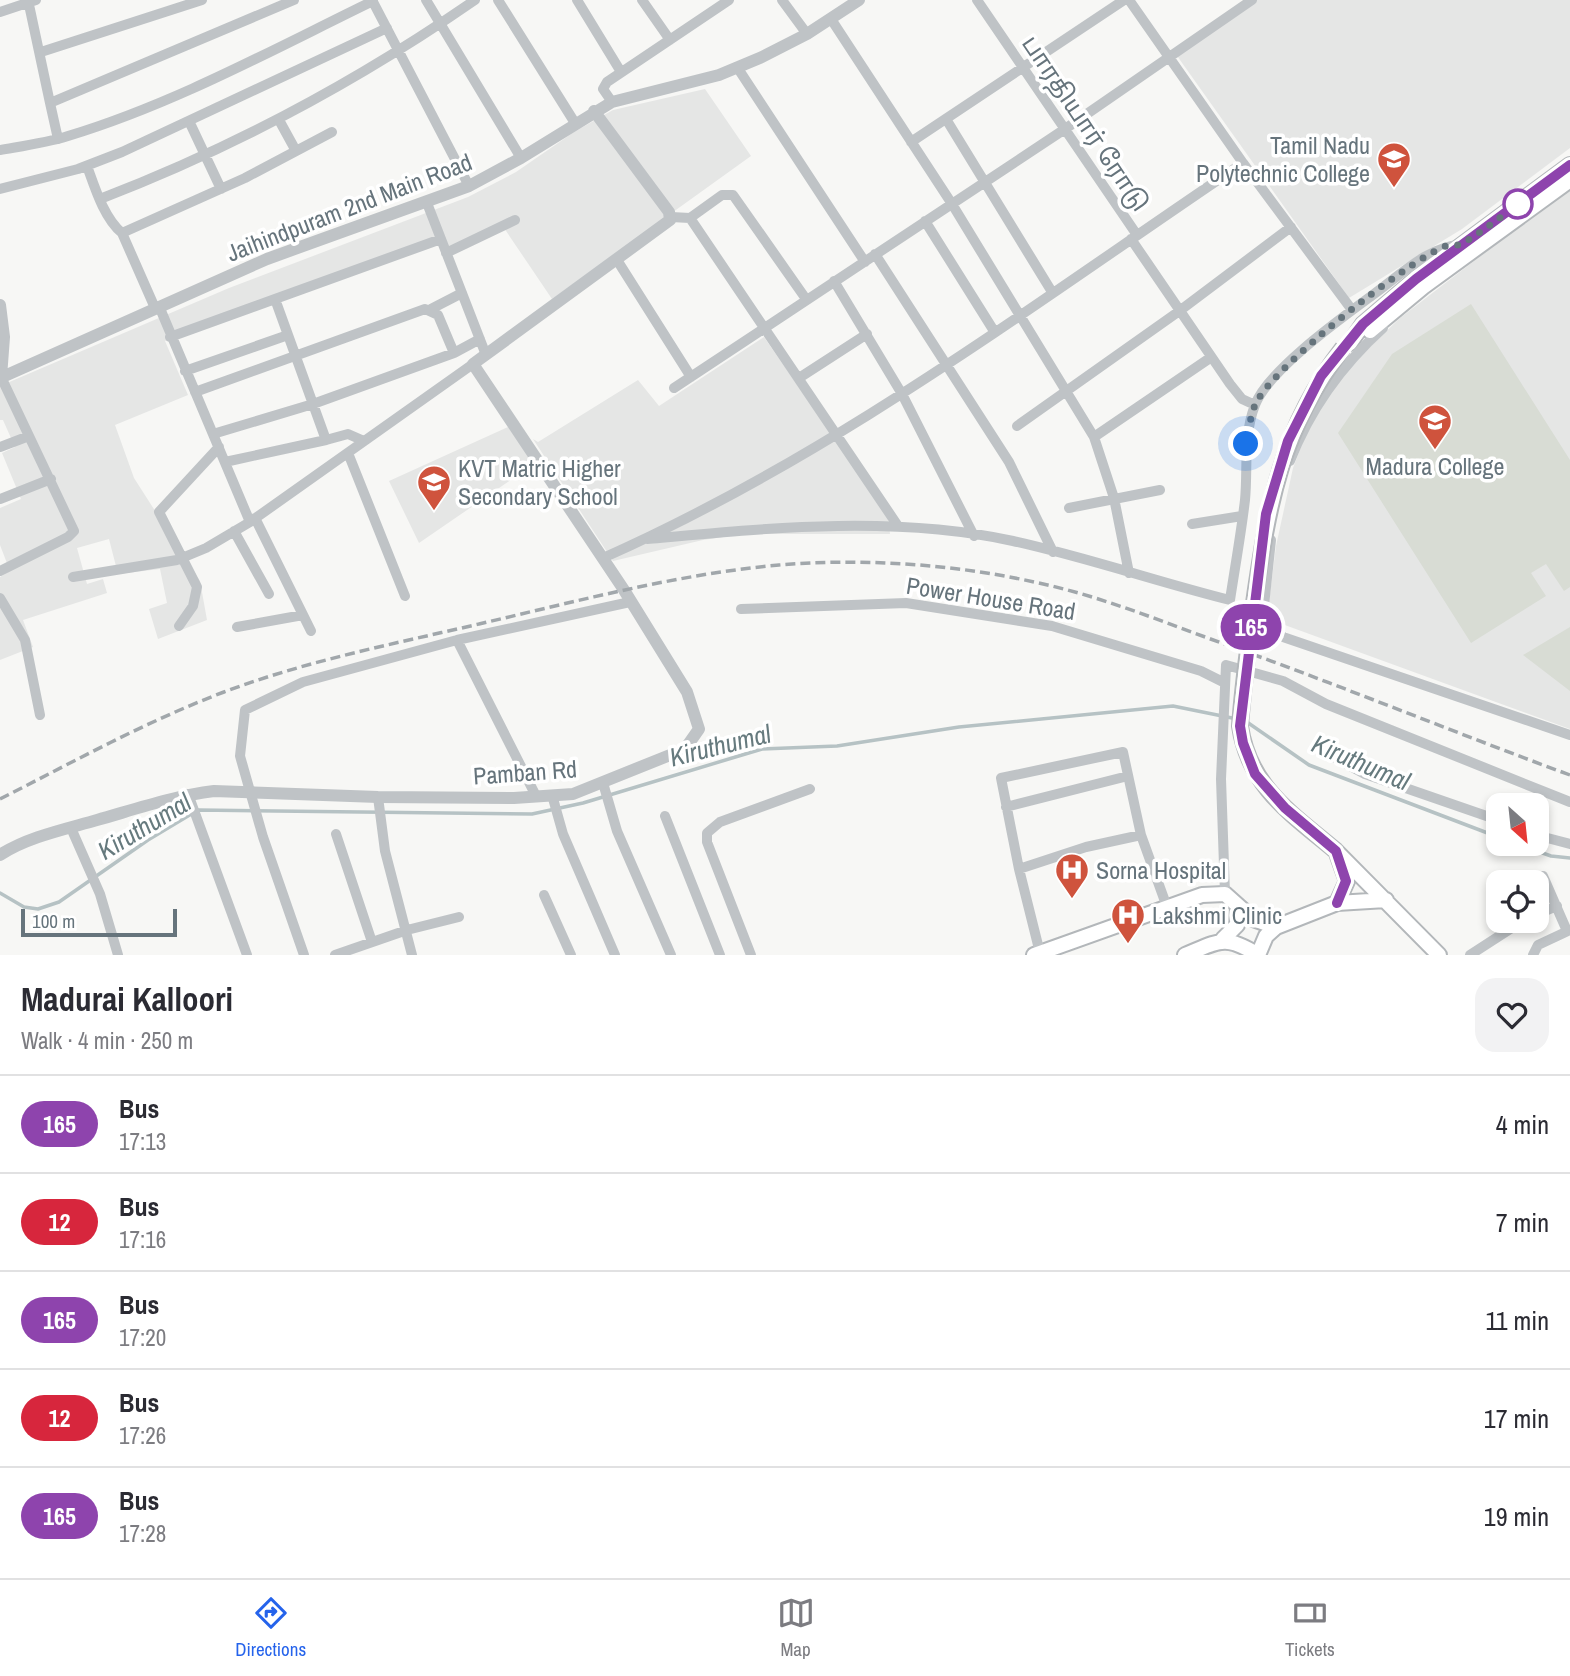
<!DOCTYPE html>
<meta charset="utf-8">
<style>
body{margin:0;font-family:"Archivo Narrow","Noto Sans Tamil",sans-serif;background:#f2f2f3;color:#2b2b33;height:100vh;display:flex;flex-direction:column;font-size:26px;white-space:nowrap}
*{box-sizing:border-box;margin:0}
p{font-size:23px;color:#7c7c81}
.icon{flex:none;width:38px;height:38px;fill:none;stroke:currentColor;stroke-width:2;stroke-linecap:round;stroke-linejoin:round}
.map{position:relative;height:955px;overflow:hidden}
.details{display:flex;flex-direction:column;background:#fff;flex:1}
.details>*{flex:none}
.badge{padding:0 14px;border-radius:23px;font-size:24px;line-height:46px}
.needle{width:46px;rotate:153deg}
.fabs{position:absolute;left:1486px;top:793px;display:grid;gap:14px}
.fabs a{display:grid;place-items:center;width:63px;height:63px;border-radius:14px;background:#fff;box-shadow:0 4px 10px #0003;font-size:35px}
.scale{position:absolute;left:21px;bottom:18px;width:156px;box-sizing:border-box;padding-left:7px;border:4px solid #66747c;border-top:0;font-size:19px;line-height:24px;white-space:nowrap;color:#66747c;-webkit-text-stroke:5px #fff;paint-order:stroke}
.you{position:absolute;width:35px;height:35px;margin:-18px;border:5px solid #fff;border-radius:50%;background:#1a73e8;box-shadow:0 0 0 10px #1a73e833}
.map>.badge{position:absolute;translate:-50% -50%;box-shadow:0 0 0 4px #fff}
.round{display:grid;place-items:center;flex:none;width:74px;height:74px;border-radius:21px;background:#f2f2f3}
.summary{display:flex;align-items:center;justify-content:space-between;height:119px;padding:0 21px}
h1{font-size:33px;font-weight:700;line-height:52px}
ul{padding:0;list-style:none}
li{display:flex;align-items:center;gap:21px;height:98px;padding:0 21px;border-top:2px solid #e1e1e2}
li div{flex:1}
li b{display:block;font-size:26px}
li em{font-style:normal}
li .badge{min-width:77px;font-weight:700;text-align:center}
.tabs{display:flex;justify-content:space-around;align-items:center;height:98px;border-top:2px solid #e1e1e2;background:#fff;font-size:19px;color:#7c7c81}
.tabs a{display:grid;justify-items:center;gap:4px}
.tabs .current{color:#2563eb}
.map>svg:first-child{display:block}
</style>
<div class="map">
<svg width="1570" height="955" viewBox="0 0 1570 955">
<rect width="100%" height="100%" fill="#f7f7f5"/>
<path fill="#e5e6e5" d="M 1253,0 L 1570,0 L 1570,148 L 1462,229 L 1349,298 L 1175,53 Z
M 705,89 L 751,156 L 552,299 L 502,225 L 447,249 L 442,235 L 165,341 L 188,395 L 115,425 L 134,478 L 200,581 L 207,620 L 158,639 L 149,609 L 167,603 L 160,569 L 118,574 L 109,539 L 77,548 L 87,584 L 103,579 L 107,593 L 23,620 L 33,647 L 0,660 L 0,577 L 10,571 L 0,545 L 0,508 L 21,499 L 2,453 L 15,447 L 3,420 L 0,420 L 0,386 L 229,288 L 468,197 L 516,172 L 574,132 L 613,110 Z
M 1570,187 L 1570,729 L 1282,624 L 1272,614 L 1269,602 L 1276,546 L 1293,468 L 1306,434 L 1336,380 L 1400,318 Z
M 764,337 L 888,516 L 890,534 L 744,534 L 703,540 L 613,561 L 533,439 L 538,442 L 638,380 L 659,406 Z
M 508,427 L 534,464 L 419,543 L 389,481 Z"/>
<path fill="#d8dcd4" d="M 1471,304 L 1570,460 L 1570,587 L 1564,591 L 1546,564 L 1531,573 L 1546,596 L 1471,643 L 1338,433 L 1392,354 Z
M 1570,627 L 1570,691 L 1523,655 Z"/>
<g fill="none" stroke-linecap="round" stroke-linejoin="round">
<path stroke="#b6c2c4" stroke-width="3.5" d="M 1244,720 L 1309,765 L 1498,837
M 1517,844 L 1551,856 L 1570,858
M 0,893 L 24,907 L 38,909 L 59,902 L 148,840 L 198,810 L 532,814 L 583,803 L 762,749 L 837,746 L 959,727 L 1173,706 L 1237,719"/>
<g stroke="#b3b7ba" stroke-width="18">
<path id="primary" d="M 1370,331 L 1423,287 L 1570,180
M 1350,343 L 1363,324 L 1416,279 L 1570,165
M 1336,851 L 1439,955
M 1337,903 L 1347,881 L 1338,856
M 1223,939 L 1237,925 L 1238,908
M 1034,955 L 1202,895 L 1225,894 L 1253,919 L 1276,927 L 1337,903 L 1386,900
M 1185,955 C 1219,941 1225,934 1258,955
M 1258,955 L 1266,936 L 1276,927"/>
</g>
<path stroke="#bfc3c6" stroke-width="10" d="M 28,0 L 50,103 L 294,0
M 372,0 L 469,186
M 426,0 L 521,158
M 498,0 L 575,123
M 577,0 L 621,72
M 642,0 L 670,40
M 782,0 L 807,34
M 977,0 L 1137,235
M 1129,0 L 1243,163 L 1352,310
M 0,12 L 36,0
M 831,19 L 952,204 L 1094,437 L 1114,498 L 1129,573
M 41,52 L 202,0
M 737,67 L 865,262
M 612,102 L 603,89 L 607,82 L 729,0
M 50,103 L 58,139
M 946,119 L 1052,292
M 279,120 L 296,151
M 189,121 L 221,189
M 911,142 L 1124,0
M 0,150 C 23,146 46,143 68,136 C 174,104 274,49 373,1
M 87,166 C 95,188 104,218 122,233 L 245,178 L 332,132
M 0,189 L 78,169 L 122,152 L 387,28
M 100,199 C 233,148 358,81 475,0
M 427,203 L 486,355
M 671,217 L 690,218 L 898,526
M 690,218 L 722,195 L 733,195 L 806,299
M 925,221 L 994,331
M 122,233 L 155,308
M 1131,239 L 1230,384 L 1242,399 L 1255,405
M 446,253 L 515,220
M 875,254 L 1009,462 L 1053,552
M 617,260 L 691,377
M 834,281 L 902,394 L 974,536
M 159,306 L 250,522
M 431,309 L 462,293
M 170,337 L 275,299
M 185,371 L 288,335
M 799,378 L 867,334
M 674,388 L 1065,129 L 1252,0
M 195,392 L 425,309 L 438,315 L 454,353 L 480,339
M 1017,426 L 1178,312 L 1291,227
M 213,434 L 313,404 L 454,353
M 1094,437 L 1210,358
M 364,441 L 348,434 L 326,440 L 275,299 L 441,239
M 0,447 L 29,436
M 348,453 L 405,596
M 1290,461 C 1310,409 1341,366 1383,328
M 225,462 L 326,440
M 0,499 L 51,479
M 1069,508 L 1160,490
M 255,518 L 311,631
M 1192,524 L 1242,516
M 234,531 L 269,594
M 647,539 C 768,528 893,515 1013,541 C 1086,557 1158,582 1230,600 C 1235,567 1241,534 1245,500 C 1248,469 1243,436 1255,405 C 1268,370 1343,317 1374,294 C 1399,276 1429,246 1460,245
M 1271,540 L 1263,615 L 1283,637 L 1570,735
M 603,558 C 833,456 1035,303 1243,163
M 0,571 L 68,537 L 74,531 L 1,377
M 73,577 L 177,560 L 206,548 L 250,522 L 473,364
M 0,598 L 25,640 L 40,715
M 741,609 L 906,603 L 1052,626 L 1201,671 L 1225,683
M 179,626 L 193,606 L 197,587 L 159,512 L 219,447
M 237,627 L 303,615
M 457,640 L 536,796
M 1328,754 L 1365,774 L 1498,820
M 603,783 L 617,831 L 671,955
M 188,794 L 247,955
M 552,795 L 563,834 L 615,955
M 378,797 L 385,851 L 412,955
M 1006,807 L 1128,776
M 665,816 L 720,955
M 71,828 L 100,894 L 118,955
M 336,834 L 372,942
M 1536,835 L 1570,844
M 1019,869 L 1001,778 L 1123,752 L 1141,835
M 1543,876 L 1567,931
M 1225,894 L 1221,779 L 1226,665 L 1283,681 L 1326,704 L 1570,802
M 544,895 L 571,955
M 1536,915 L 1557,906
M 1040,953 L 1019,869 L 1086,847 L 1141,835 L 1167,907
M 304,955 L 263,837 L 240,756 L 245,710 L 303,682 L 457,640 L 630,602
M 335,955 L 407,930 L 459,917
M 751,955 L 707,842 L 707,833 L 720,822 L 810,789
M 1470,955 L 1524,920
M 1533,955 L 1538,945 L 1570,930"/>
<path stroke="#bfc3c6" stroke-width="12" d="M 0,305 L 4,337 L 1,377
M 0,378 L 267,259 L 469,186 L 521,158 L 612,102 L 719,75 L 762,57 L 807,34 L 859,0
M 0,855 C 27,837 66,829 97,820 C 136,809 174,796 214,791 L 378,797 L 514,798 L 573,794 L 685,749 L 699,729 L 687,692 L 624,590 L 473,364 L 670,220 L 669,212 L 594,111"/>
<use href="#primary" stroke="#fff" stroke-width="14"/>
<path stroke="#a1a7ab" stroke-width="3.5" stroke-dasharray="10 5" stroke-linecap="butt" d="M 0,799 C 73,762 147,721 224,692 C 306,661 393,644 479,624 C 578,601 678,574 779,565 C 862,558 953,564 1034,582 C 1102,596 1165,623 1230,646 C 1344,687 1456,733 1570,775"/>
<g stroke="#b3b7ba" stroke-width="18" stroke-linecap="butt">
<path id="primary-bridge" d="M 1336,851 C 1292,814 1249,787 1240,726 C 1243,684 1249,644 1254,603 C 1268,506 1281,428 1343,348"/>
</g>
<use href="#primary-bridge" stroke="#fff" stroke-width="14"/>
</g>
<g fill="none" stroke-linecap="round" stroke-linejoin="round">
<g stroke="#fff" stroke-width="16">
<path id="line" d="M 1337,903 L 1346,881 L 1336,851 L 1285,808 L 1255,774 L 1243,743 L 1240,726 L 1266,514 L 1288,441 L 1321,376 L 1363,324 L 1416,279 L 1570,165"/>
</g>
<use href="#line" stroke="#8e44ad" stroke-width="10"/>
<path stroke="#66747c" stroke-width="7" stroke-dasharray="0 12.6" d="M 1246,444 C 1249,431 1250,415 1256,403 C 1275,365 1403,265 1443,247 C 1450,244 1457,247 1463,243 C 1484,231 1504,214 1524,200 L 1518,204"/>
</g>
<defs>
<g id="university-pin" transform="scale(1.75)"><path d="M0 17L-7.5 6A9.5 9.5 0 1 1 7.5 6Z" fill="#cf533d" stroke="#fff"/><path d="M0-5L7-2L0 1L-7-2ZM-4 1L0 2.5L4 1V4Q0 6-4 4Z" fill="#fff"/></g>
<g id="school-pin" transform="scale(1.75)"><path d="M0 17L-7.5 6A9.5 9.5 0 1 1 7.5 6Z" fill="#cf533d" stroke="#fff"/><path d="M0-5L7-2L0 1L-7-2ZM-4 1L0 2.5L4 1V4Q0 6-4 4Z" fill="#fff"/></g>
<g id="hospital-pin" transform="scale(1.75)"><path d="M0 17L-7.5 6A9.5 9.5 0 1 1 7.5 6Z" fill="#cf533d" stroke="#fff"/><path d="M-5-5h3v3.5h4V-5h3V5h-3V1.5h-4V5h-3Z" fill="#fff"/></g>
</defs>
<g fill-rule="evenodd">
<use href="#university-pin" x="1394" y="159"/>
<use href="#university-pin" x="1435" y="421"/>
<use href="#school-pin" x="434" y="482"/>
<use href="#hospital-pin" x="1072" y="870"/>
<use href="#hospital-pin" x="1128" y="915"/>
</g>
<circle fill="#fff" stroke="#8e44ad" stroke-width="3.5" cx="1518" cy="204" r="14"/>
<g text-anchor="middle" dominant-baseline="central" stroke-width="7" stroke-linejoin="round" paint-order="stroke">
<g font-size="24" fill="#66747c" stroke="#fff">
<text transform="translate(1086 123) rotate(56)">பாரதியார் ரோடு</text>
<text transform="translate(349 207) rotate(-21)">Jaihindpuram 2nd Main Road</text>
<text transform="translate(991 598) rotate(9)">Power House Road</text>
<text transform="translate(525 772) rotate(-4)">Pamban Rd</text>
</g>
<g font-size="24" fill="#66747c" stroke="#fff" text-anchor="start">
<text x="1370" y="145" text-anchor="end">Tamil Nadu<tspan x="1370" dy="28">Polytechnic College</tspan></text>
<text x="1435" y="466" text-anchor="middle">Madura College</text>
<text x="458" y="468">KVT Matric Higher<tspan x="458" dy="28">Secondary School</tspan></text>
<text x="1096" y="870">Sorna Hospital</text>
<text x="1152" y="915">Lakshmi Clinic</text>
</g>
<g font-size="26" font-style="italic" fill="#667a7e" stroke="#fff">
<text transform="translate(720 745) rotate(-14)">Kiruthumal</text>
<text transform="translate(1361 762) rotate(23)">Kiruthumal</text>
<text transform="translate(144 826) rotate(-31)">Kiruthumal</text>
</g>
</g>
</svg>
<div class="fabs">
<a><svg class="needle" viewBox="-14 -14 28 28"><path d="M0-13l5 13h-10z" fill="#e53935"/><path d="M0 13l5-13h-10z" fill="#7c7c81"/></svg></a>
<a><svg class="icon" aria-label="locate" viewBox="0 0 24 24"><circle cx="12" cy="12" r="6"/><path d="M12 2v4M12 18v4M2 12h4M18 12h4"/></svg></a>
</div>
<div class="scale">100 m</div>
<div class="you" style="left:1246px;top:444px"></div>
<b class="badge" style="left:1251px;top:627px;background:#8e44ad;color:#fff">165</b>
</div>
<section class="details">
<div class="summary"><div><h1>Madurai Kalloori</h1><p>Walk · 4 min · 250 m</p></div><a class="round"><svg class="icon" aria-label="heart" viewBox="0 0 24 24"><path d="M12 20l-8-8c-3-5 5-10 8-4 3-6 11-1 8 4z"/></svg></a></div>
<ul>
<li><span class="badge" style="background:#8e44ad;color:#fff">165</span><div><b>Bus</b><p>17:13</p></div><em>4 min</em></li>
<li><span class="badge" style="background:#d7263d;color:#fff">12</span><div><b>Bus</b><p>17:16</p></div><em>7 min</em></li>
<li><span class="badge" style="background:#8e44ad;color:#fff">165</span><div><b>Bus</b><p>17:20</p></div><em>11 min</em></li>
<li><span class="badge" style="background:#d7263d;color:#fff">12</span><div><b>Bus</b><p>17:26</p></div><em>17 min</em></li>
<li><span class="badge" style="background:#8e44ad;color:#fff">165</span><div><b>Bus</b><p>17:28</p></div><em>19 min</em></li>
</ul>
</section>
<nav class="tabs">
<a class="current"><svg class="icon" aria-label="directions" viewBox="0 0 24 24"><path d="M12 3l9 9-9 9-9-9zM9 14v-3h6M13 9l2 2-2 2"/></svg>Directions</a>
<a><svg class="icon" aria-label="map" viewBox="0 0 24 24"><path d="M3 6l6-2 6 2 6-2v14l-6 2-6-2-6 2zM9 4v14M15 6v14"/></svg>Map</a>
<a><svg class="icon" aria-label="tickets" viewBox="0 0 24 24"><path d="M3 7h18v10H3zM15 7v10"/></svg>Tickets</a>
</nav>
